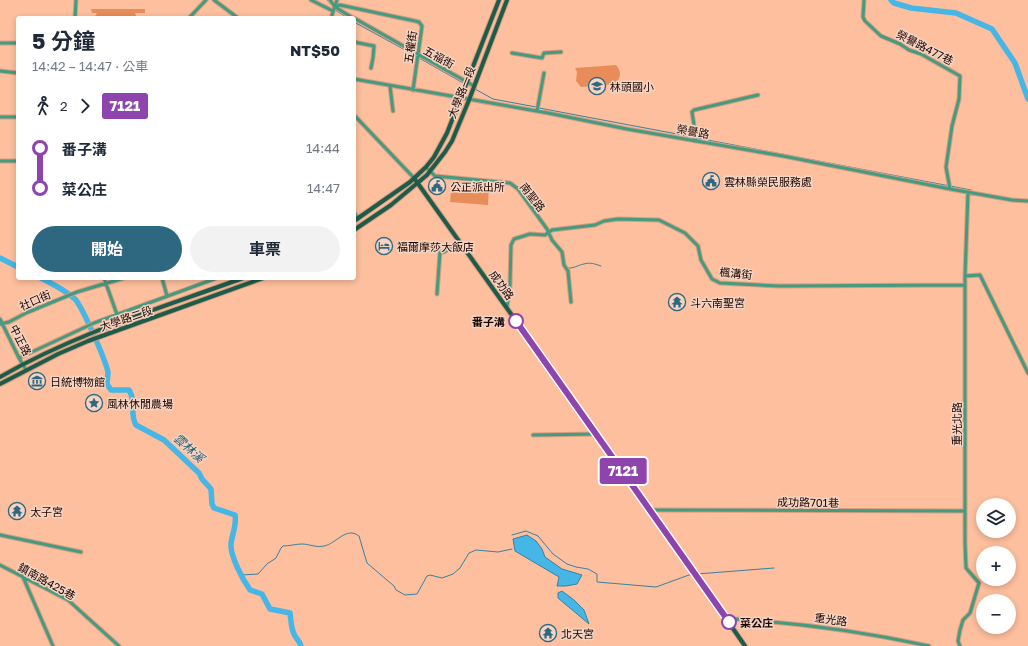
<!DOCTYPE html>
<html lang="zh-TW">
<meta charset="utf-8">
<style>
body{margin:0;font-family:"Golos Text","Noto Sans TC",sans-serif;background:#f2f2f3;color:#1f2937;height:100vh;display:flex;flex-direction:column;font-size:15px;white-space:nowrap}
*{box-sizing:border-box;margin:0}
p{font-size:13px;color:#747a83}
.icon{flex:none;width:22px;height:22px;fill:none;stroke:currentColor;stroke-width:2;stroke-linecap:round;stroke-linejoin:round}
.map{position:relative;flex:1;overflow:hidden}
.sheet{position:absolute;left:16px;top:16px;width:340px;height:264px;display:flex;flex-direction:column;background:#fff;border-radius:4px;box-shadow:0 2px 6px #0003}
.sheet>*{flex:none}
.badge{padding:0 8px;border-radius:3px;font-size:14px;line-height:26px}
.fabs{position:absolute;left:976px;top:498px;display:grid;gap:8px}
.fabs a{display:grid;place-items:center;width:40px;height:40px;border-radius:50%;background:#fff;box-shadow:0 2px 6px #0003;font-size:20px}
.map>.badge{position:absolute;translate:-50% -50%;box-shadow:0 0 0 2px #fff}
.legs{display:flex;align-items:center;gap:6px;height:44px;padding:0 16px;font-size:13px}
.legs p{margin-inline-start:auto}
.head{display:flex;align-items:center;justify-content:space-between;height:68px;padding:0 16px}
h1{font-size:22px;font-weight:700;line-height:30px}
.action{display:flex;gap:8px;margin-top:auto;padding:8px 16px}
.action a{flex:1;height:46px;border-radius:24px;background:#2e6780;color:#fff;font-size:16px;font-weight:700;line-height:46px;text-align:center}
.action a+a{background:#f2f2f3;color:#1f2937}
ul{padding:0 16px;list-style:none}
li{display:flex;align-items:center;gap:14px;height:40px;font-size:15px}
li i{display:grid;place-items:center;width:6px;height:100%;margin:0 5px;background:currentColor}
li i::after{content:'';width:10px;height:10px;margin:-5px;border:3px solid;border-radius:50%;background:#fff}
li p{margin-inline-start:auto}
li:first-child i{background:linear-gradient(#0000 50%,currentColor 0)}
li:last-child i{background:linear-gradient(currentColor 50%,#0000 0)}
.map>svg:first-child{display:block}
</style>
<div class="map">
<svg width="1028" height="646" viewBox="0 0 1028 646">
<rect width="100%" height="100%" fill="#fdbf9d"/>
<path fill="#e88d59" d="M 91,9 L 145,9 L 145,13 L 135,13 L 137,18 L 94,18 L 97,13 L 92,13 Z
M 616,65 C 622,72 621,78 615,84 L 581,87 L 576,81 L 577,72 L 575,68 Z
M 452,181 L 489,184 L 488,205 L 450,202 Z"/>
<path fill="#45b6e5" stroke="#3981a0" d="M 527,535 L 536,541 L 542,549 L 545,557 L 562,569 L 582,575 L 577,584 L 566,586 L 557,586 L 559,577 L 515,551 L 513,539 Z
M 562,591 L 574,600 L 584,610 L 589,624 L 558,598 L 558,593 Z"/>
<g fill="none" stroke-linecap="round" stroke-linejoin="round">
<path stroke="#3981a0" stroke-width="1" d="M 327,0 L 333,7
M 335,10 L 348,18
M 354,22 L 416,56
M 419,58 L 465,84
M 475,89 L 493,99 L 536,107
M 539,108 L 693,137
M 697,138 L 971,190
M 567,268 C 573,269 578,265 584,264 C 590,262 595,264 601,266
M 512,535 L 526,531 L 538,536 L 553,554 L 567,564 L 576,567 L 588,569 L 597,574 L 597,582 L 656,587 L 689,575 L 694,575
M 697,574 L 774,568
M 242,575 L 258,574 L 267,564 L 276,558 L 281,548 L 283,546 C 289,546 296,544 302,544 C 309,544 317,548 324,546 C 336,544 346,526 359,536 L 367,563 L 394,586 L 396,590 L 405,595 L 417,594 L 427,576 L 430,575 L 442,578 L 453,574 L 460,568 L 469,553 L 476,550 L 498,552 L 512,549"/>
<path stroke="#45b6e5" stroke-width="5.5" d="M 891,0 L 894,3 L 911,8 L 956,13 L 992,29 L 1015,63 L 1028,99
M 0,258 L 18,267
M 41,278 C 53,284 65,290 75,299 C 83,308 105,359 108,372 C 108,376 107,380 107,384 L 111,390 L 129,390 C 137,403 129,413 136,425 L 164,440 L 199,473 L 202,479 L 211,489 L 212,504 L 214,508 L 235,515 C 237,525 232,534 231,544 C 230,556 243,580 250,590 L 262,594 L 270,609 L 290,613 C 291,620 291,628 294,634 C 296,639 300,641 301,646"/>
<g stroke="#d59e81" stroke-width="5">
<path id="minor" d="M 214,0 L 238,18
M 311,0 L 333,11
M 330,0 L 335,7 L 353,18
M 864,0 L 863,17 L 865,21 L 881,36 L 900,44 L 909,50 L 921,54 L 960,76 L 959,99 L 952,126 L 946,167 L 950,189
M 335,7 L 340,5 L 415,21 L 419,22 L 422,26 L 413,90
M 75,18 L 76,0
M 189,18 L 206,0
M 331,18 L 337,0
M 354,18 L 474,86
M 354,42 L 374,46 L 373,58 L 371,68
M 0,43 L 18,43
M 512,53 L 542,58 L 544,53 L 561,52
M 0,71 L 18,73
M 354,79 L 548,113 L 627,129 L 783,156 L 950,189 L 1012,200 L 1028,201
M 390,86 L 393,111
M 537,111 L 544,73
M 354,115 L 414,178
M 0,117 L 18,117
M 695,141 L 695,132 L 692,112 L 694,110 L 758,95
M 0,161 L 18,161
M 426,167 L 435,176 L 510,183 L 518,189 L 547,229 L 552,240 L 562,252 L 564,265 L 568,271 L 571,302
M 354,212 L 358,219
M 965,276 L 980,275 L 1028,373
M 104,278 L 120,323
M 162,278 L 167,296
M 437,294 L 440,252 L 444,252 L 460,242
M 507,307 L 510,285 L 511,245 L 514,239 L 530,234 L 545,235 L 552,230 L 595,225 L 604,221 L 618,219 L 659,220 L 685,233 L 698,246 L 701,260 L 712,279 L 720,283 L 779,286 L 965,285
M 0,319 L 19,358 L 26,370
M 0,324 L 9,322 L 26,313 L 77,292 L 124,278
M 19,358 L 94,323 L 217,278
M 533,435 L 596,434
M 651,510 L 965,511
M 0,535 L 81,552
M 0,565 L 68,600 L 119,646
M 23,577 L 53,646
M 729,622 L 734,619 C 800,623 865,632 929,646
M 960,646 L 958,641 L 960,630 L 963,620 L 970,613 L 979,583 L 966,568 L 965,543 L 965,276 L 968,192"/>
</g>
<g stroke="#d59e81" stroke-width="6">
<path id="major" d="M 414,178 L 651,510 L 745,646
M 354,221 L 410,182 L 426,167 L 434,157 L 447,133 L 499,0
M 354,230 L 391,205 L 427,175 L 445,152 L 452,141 L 469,100 L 507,0
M 0,377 C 76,333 161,308 243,278
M 0,384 L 58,354 L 88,341 L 263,278"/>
</g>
<use href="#minor" stroke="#449b80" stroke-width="3"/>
<use href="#major" stroke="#1d5c4a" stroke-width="4"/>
</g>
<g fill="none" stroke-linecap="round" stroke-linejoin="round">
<g stroke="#fff" stroke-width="9">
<path id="line-1" d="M 516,321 L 729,622"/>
</g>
<use href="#line-1" stroke="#8e44ad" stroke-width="6"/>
</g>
<defs>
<g id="school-ring" transform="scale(0.9)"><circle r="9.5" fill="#f4d4c3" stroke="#2e6780" stroke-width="1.5"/><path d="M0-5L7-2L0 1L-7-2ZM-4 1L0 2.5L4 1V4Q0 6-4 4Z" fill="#2e6780"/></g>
<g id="civic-ring" transform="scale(0.9)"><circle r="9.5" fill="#f4d4c3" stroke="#2e6780" stroke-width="1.5"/><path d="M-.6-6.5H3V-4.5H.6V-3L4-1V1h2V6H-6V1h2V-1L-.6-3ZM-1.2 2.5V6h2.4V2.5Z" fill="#2e6780"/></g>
<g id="hotel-ring" transform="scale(0.9)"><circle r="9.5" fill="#f4d4c3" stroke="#2e6780" stroke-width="1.5"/><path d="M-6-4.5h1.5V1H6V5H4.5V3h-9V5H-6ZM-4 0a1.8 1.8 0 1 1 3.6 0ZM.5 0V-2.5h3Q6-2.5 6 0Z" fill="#2e6780"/></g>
<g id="temple-ring" transform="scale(0.9)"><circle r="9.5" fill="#f4d4c3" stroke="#2e6780" stroke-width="1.5"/><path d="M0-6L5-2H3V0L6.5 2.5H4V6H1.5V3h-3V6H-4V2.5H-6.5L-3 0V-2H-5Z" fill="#2e6780"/></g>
<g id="museum-ring" transform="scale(0.9)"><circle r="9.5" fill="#f4d4c3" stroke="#2e6780" stroke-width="1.5"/><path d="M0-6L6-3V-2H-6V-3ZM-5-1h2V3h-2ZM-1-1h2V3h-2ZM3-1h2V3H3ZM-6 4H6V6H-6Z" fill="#2e6780"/></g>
<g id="sight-ring" transform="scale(0.9)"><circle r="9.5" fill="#f4d4c3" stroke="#2e6780" stroke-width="1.5"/><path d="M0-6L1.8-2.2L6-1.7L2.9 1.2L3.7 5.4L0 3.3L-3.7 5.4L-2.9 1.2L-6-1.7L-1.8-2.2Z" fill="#2e6780"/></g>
</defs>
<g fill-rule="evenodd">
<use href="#school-ring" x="597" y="86"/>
<use href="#civic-ring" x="711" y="181"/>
<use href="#civic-ring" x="437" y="186"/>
<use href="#hotel-ring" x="384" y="246"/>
<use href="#temple-ring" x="677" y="302"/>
<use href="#museum-ring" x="37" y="381"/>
<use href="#sight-ring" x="94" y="403"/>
<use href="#temple-ring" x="17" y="511"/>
<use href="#temple-ring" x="548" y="633"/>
</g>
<g fill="#fff" stroke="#8e44ad" stroke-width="2">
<circle cx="516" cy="321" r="7"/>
<circle cx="729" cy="622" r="7"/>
</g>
<g text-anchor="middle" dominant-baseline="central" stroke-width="3" stroke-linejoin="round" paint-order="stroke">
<g font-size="11" fill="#1e0500" stroke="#f4d4c3">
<text transform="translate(410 47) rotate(-82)">五權街</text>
<text transform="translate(925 47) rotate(27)">榮譽路477巷</text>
<text transform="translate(439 57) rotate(29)">五福街</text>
<text transform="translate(461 92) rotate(-68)">大學路一段</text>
<text transform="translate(693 131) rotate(10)">榮譽路</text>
<text transform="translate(533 197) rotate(52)">南聖路</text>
<text transform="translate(736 273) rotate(6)">楓溝街</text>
<text transform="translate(502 285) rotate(54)">成功路</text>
<text transform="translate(35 300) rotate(-24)">社口街</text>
<text transform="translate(126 318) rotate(-19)">大學路二段</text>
<text transform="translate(21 340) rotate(63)">中正路</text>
<text transform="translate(956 424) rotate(-90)">重光北路</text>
<text transform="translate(808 502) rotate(1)">成功路701巷</text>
<text transform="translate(47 581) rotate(29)">鎮南路425巷</text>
<text transform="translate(831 619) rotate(8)">重光路</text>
</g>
<g font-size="11" fill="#1e0500" stroke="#f4d4c3" text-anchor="start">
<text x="610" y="86">林頭國小</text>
<text x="724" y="181">雲林縣榮民服務處</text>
<text x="450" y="186">公正派出所</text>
<text x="397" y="246">福爾摩莎大飯店</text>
<text x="690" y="302">斗六南聖宮</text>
<text x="50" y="381">日統博物館</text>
<text x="107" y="403">風林休閒農場</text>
<text x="30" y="511">太子宮</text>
<text x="561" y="633">北天宮</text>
</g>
<g font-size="11" font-weight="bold" fill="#1e0500" stroke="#f4d4c3" text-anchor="end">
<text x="505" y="321">番子溝</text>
<text x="740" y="622" text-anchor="start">菜公庄</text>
</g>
<g font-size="12" font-style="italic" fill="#1f5a73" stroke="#f4d4c3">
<text transform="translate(189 448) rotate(42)">雲林溪</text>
</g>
</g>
</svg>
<div class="fabs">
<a><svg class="icon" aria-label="layers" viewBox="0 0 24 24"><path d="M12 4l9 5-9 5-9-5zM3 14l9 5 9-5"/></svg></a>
<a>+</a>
<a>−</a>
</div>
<b class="badge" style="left:623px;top:471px;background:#8e44ad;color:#fff">7121</b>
<section class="sheet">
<div class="head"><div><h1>5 分鐘</h1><p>14:42 – 14:47 · 公車</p></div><b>NT$50</b></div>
<div class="legs"><svg class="icon" aria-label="walk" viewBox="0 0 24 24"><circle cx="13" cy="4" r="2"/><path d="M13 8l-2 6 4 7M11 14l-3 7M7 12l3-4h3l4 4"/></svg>2<svg class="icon" aria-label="forward" viewBox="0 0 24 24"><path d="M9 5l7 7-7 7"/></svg><b class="badge" style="background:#8e44ad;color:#fff">7121</b></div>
<ul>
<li><i style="color:#8e44ad"></i><b>番子溝</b><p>14:44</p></li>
<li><i style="color:#8e44ad"></i><b>菜公庄</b><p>14:47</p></li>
</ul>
<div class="action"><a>開始</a><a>車票</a></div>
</section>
</div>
